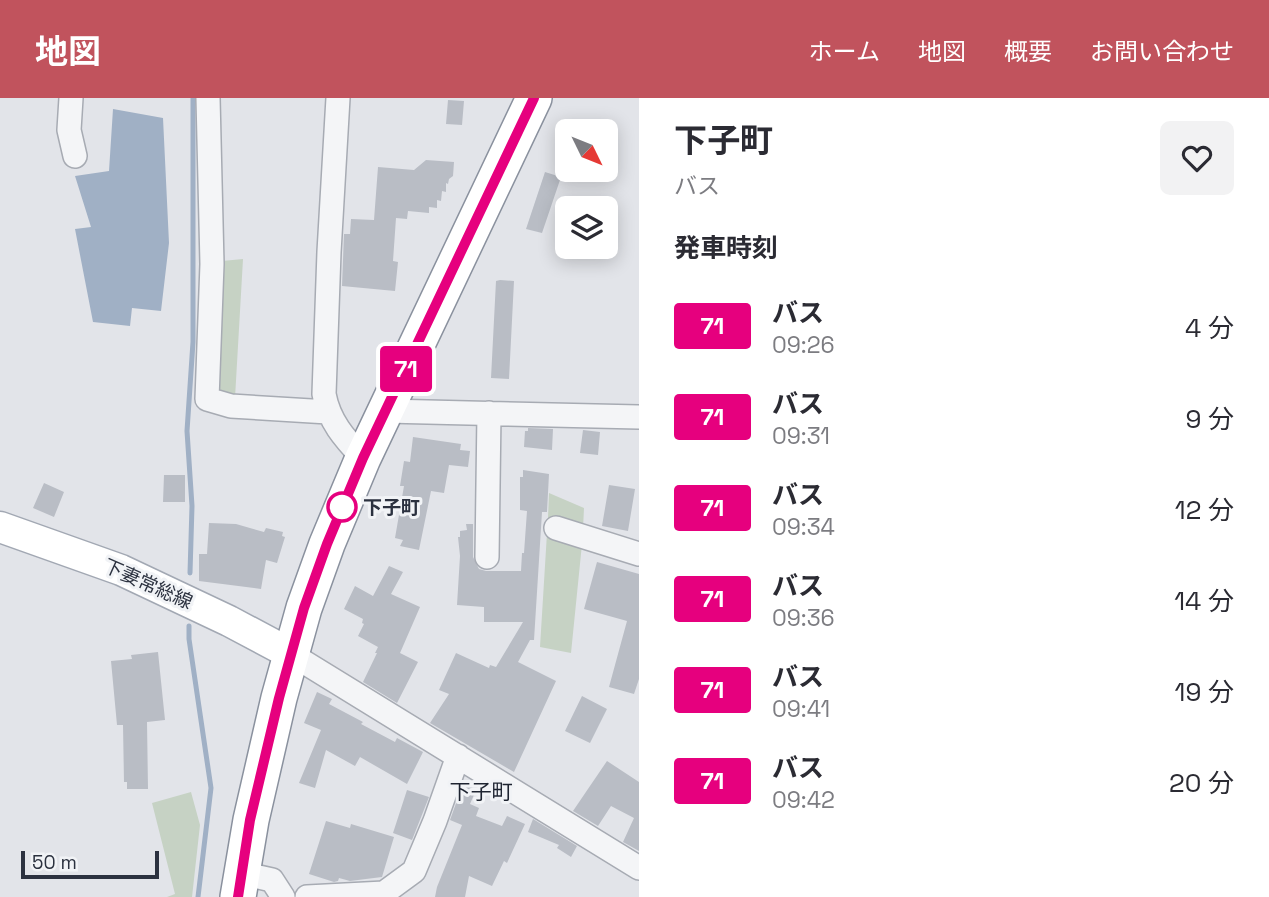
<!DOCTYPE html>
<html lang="ja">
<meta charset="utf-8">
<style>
body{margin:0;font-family:"Space Grotesk","Noto Sans JP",sans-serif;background:#f2f2f3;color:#2b2b33;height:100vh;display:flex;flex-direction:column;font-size:26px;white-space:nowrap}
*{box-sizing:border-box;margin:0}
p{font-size:23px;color:#7c7c81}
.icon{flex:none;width:38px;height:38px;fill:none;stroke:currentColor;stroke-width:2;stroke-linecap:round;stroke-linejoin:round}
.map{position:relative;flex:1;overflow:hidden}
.sheet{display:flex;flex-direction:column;background:#fff;width:630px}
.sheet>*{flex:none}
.badge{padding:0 14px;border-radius:5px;font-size:24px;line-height:46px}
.needle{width:46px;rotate:133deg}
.fabs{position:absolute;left:555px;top:21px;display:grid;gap:14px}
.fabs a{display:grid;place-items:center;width:63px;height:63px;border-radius:10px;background:#fff;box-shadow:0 4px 18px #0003;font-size:35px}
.scale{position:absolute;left:21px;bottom:18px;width:138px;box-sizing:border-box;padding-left:7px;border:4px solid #2b313f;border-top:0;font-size:19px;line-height:24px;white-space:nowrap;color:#2b313f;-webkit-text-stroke:5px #f1f3f6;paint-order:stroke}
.map>.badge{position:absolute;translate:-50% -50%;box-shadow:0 0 0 4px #fff}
h2{padding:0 35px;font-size:26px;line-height:63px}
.round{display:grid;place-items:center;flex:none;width:74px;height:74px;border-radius:10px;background:#f2f2f3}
.overview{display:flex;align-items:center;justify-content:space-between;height:119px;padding:0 35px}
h1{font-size:33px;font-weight:700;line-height:52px}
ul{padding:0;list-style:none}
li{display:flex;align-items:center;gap:21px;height:91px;padding:0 35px}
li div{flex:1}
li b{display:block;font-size:26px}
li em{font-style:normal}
li .badge{min-width:77px;font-weight:700;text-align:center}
header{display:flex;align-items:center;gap:42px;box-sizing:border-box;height:98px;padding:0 35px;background:#c1535d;color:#fff}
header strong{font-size:33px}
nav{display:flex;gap:38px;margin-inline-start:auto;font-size:24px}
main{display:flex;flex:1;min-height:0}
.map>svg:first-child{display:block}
</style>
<header>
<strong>地図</strong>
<nav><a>ホーム</a><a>地図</a><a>概要</a><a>お問い合わせ</a></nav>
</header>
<main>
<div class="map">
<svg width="639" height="799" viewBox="0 0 639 799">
<rect width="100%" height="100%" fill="#e2e4e9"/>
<path fill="#c6d2c4" d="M 243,161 L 235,300 L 218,297 L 222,163 Z
M 549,395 L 584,410 L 583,431 L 548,420 Z
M 547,435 L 582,446 L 571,555 L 540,549 Z
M 191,694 L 200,727 L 192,799 L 167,799 L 175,796 L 152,705 Z"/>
<path fill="#a0b0c5" d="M 113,11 L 163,20 L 169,145 L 161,213 L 132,210 L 130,228 L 93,224 L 75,131 L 91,129 L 75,78 L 109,73 Z"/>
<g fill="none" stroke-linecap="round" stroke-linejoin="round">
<path stroke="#a0b0c5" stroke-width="5" d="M 190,475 L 192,408 L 187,333 L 193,244 L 193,0
M 189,528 L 189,541 L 211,690 L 198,799"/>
</g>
<path fill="#b9bdc5" d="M 448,2 L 464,3 L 462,27 L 446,26 Z
M 426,62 L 454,64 L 453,78 L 449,81 L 448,86 L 446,85 L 446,94 L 442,93 L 441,103 L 437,102 L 437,110 L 429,109 L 429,115 L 408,113 L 407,121 L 396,120 L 393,163 L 398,164 L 395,193 L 342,188 L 344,136 L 350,136 L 351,121 L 374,122 L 378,69 L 414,72 Z
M 545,74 L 561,79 L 542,135 L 526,131 Z
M 500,182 L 514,183 L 509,281 L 491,280 L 496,183 Z
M 528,330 L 553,331 L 552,352 L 524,349 L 525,333 L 528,333 Z
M 583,332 L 600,334 L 598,357 L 580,355 Z
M 413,339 L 461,346 L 460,352 L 470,353 L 468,369 L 449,367 L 444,395 L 431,393 L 419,452 L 400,448 L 403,442 L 395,440 L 404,388 L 400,388 L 404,363 L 410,364 Z
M 523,372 L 549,376 L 547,414 L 542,414 L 534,542 L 530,542 L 518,564 L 556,583 L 514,674 L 430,625 L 449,596 L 439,592 L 456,555 L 489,570 L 490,567 L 496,569 L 523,524 L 484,524 L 484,509 L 457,507 L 460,458 L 458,439 L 460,439 L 460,433 L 467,432 L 466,426 L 473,426 L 473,459 L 479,471 L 486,473 L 521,473 L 522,455 L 524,455 L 527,413 L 520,412 L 520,379 L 523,379 Z
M 164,377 L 185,377 L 185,404 L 163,404 Z
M 44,385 L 64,394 L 54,419 L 33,410 Z
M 609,387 L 635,391 L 628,433 L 602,428 Z
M 209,425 L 236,426 L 264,434 L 266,430 L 283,434 L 282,438 L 285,439 L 277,465 L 266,462 L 261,491 L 199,483 L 199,456 L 207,456 Z
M 597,464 L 639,476 L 639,581 L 634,596 L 609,589 L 627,523 L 584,511 Z
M 389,468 L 403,474 L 391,496 L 420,509 L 400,555 L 418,564 L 397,605 L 363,584 L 377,555 L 375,555 L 378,549 L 358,538 L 364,526 L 362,525 L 363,521 L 344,511 L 355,488 L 373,498 Z
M 158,554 L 165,622 L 147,624 L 148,691 L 127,691 L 127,684 L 124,684 L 123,627 L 117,627 L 111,563 L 132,561 L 131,557 Z
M 317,594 L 332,601 L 329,606 L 363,624 L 361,626 L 395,644 L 397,640 L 423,654 L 407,686 L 360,659 L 355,668 L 326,652 L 315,690 L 299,685 L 321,632 L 304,625 Z
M 582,598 L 607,611 L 590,645 L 565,633 Z
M 607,663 L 639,684 L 639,753 L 623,744 L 634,720 L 611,708 L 598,728 L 573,713 Z
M 463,686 L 476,692 L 470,706 L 479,710 L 476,718 L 502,728 L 507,718 L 525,726 L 507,765 L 504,763 L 492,788 L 469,778 L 465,799 L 435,799 L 437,789 L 462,727 L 450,722 Z
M 407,692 L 429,699 L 412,742 L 393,735 Z
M 533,721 L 577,748 L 571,759 L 557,750 L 559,747 L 528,734 Z
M 326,723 L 350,730 L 351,726 L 394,739 L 382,779 L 350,783 L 339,780 L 338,783 L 334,784 L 309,776 Z"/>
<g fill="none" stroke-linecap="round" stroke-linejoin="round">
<g stroke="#a7abb3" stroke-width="26">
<path id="minor" d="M 71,0 L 69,32 L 75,58
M 208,0 L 212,166 L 207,301 L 231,308 L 328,314
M 338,0 L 329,154 L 324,296 C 329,323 344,340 363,360
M 386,313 L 639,319
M 556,430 L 639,456
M 487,459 L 489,315
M 291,556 L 639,770
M 241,775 L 272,782 L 283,799
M 307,799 L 384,795 L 414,773 L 435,723 L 458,658"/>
</g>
<g stroke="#a2a8b3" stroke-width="33">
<path id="major" d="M 0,429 L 121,472 L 229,523 L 291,556"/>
</g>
<g stroke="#8a919e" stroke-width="38">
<path id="highway" d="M 238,799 L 251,722 L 279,600 L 304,510 L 327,446 L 363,360 L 534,0"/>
</g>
<use href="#minor" stroke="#f4f5f7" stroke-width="23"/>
<use href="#major" stroke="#fff" stroke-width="30"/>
<use href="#highway" stroke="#fff" stroke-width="35"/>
</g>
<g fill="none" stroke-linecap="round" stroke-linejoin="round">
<g stroke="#fff" stroke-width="16">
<path id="line" d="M 238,799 L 250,722 L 279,600 L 304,510 L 327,446 L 363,360 L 534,0"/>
</g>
<use href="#line" stroke="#e6007e" stroke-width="10"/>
</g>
<circle fill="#fff" stroke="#e6007e" stroke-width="3.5" cx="342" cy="409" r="14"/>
<g text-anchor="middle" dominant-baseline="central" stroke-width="6" stroke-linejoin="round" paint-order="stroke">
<g font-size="19" font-weight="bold" fill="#2b313f" stroke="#f1f3f6" text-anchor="start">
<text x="363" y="409">下子町</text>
</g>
<g font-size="19" fill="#2b313f" stroke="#f1f3f6">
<text transform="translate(148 486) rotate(24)">下妻常総線</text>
</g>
<g font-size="21" fill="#1d2330" stroke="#f1f3f6">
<text x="481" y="693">下子町</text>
</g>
</g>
</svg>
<div class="fabs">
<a><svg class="needle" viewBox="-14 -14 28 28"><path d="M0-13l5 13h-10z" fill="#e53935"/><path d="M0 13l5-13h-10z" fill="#7c7c81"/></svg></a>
<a><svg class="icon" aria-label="layers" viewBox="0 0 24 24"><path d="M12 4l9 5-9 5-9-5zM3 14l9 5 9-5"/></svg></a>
</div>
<div class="scale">50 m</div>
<b class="badge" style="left:406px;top:271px;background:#e6007e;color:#fff">71</b>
</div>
<section class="sheet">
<div class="overview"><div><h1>下子町</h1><p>バス</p></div><a class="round"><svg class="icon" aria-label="heart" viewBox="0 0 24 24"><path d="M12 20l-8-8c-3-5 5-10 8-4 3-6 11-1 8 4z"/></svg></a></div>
<h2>発車時刻</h2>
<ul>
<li><span class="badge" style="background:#e6007e;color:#fff">71</span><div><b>バス</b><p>09:26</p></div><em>4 分</em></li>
<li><span class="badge" style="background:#e6007e;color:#fff">71</span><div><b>バス</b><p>09:31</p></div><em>9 分</em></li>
<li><span class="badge" style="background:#e6007e;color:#fff">71</span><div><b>バス</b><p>09:34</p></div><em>12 分</em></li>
<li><span class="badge" style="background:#e6007e;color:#fff">71</span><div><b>バス</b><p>09:36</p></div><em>14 分</em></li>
<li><span class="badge" style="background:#e6007e;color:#fff">71</span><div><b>バス</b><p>09:41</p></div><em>19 分</em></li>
<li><span class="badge" style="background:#e6007e;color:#fff">71</span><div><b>バス</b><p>09:42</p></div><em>20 分</em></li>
</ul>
</section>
</main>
